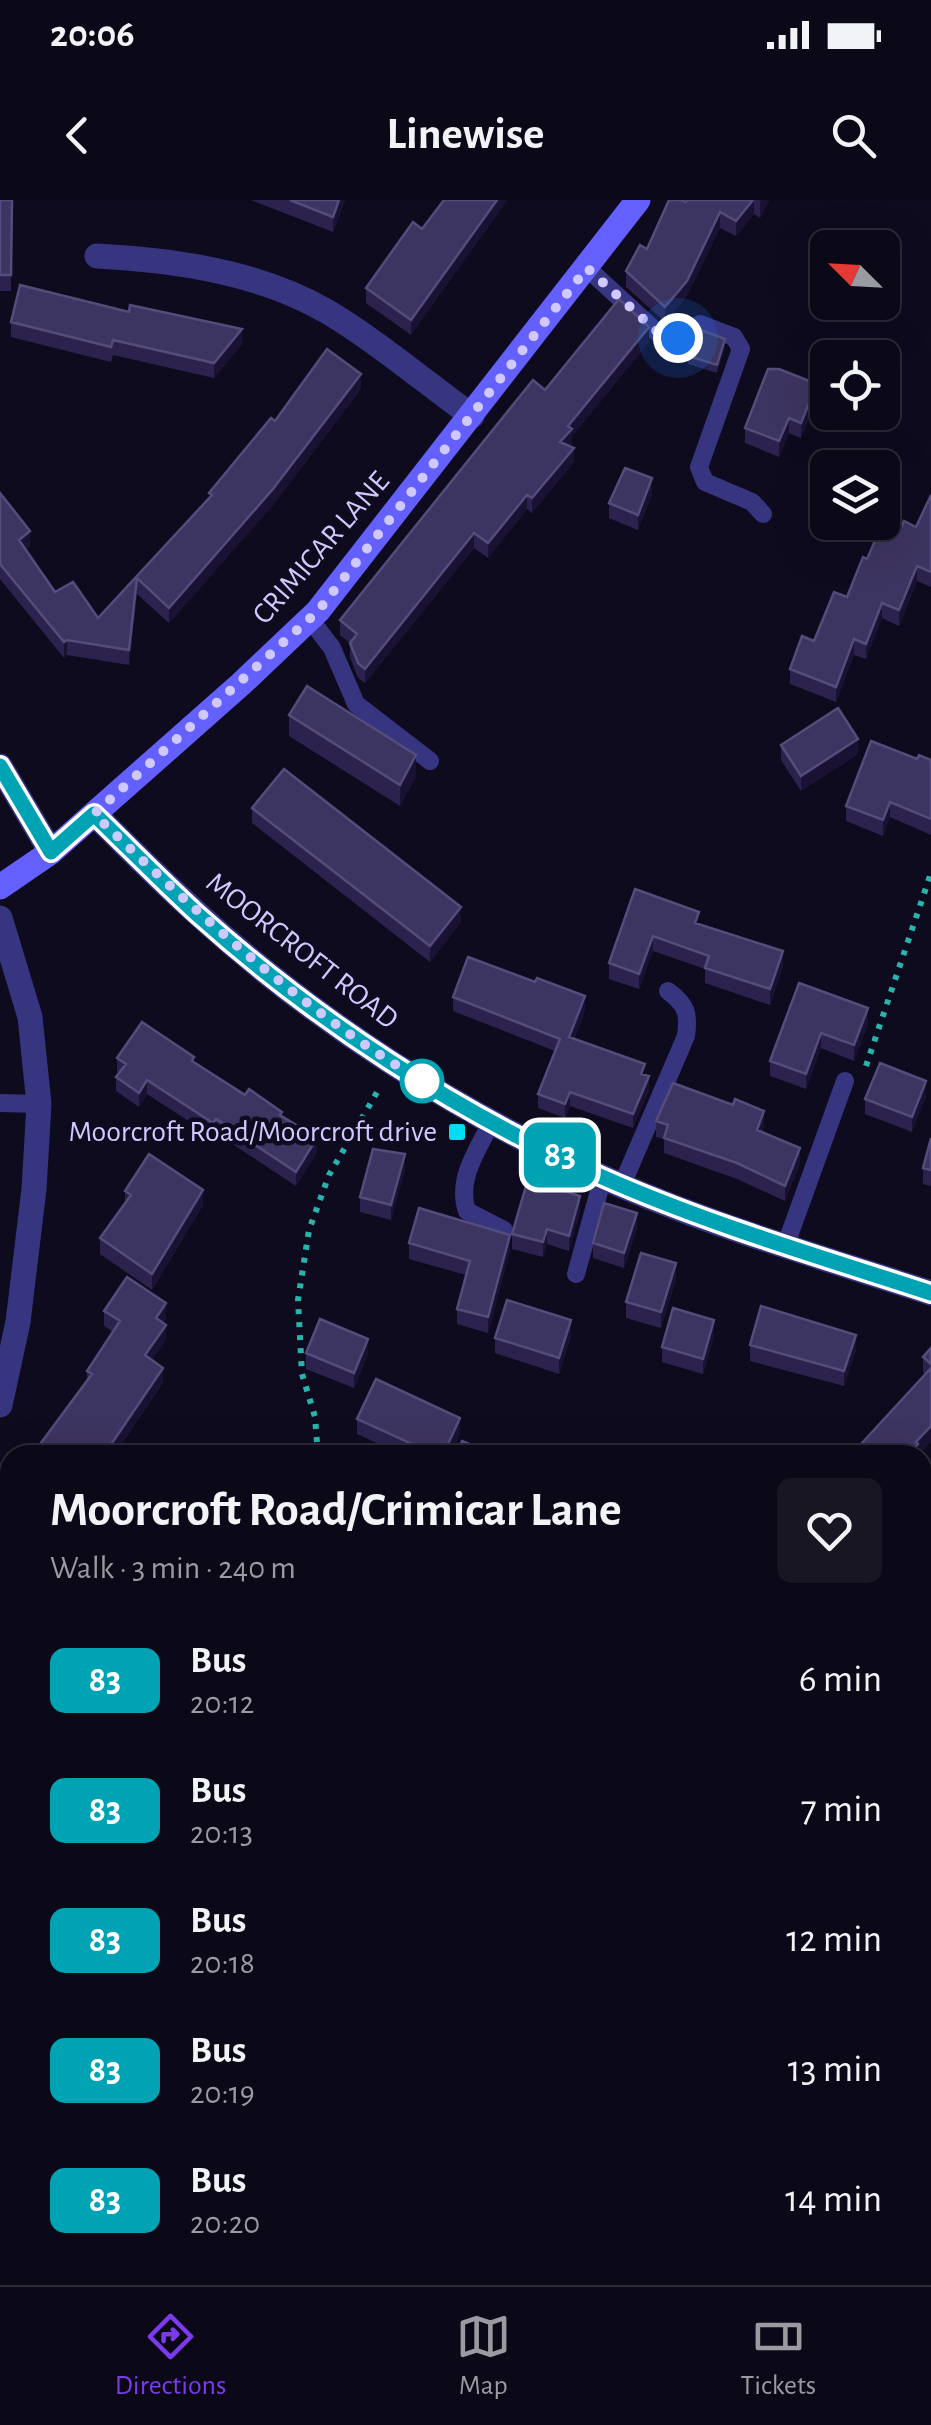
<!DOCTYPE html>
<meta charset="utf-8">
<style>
body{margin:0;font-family:"Alegreya Sans",sans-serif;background:#191624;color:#f1f3f6;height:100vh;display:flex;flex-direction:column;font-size:38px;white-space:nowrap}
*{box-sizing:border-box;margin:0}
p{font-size:32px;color:#9a9aa1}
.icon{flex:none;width:55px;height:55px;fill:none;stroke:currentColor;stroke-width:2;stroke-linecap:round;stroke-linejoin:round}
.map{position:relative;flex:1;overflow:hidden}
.drawer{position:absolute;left:0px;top:1245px;width:932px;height:840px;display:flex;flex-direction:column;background:#0b0817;border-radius:30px 30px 0 0;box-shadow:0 10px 40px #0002,0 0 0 2px #2b2936}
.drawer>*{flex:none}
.badge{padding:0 20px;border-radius:15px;font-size:35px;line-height:65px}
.needle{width:65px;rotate:294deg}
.buttons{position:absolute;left:810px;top:30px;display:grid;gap:20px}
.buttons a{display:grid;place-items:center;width:90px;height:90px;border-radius:15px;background:#0b0817;box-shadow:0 10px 40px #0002,0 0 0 2px #2b2936;font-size:50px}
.you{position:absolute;width:50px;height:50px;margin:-25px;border:8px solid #fff;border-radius:50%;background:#1a73e8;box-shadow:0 0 0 15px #1a73e833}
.map>.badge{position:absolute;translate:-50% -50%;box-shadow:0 0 0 5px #fff}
.round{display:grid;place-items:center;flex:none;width:105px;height:105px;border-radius:15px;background:#191624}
.headline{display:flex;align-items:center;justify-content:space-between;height:170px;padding:0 50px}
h1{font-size:48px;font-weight:600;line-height:75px}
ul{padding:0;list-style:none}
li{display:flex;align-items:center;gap:30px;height:130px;padding:0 50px}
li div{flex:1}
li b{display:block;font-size:38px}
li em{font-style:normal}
li .badge{min-width:110px;font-weight:700;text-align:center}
.status{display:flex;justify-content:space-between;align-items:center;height:70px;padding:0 50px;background:#0b0817;direction:ltr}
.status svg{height:28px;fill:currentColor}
header{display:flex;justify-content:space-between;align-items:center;height:130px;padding:0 50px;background:#0b0817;font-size:45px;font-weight:600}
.menu{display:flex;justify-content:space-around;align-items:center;height:140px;border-top:2px solid #2b2936;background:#0b0817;font-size:28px;color:#9a9aa1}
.menu a{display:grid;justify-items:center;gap:5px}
.menu .selected{color:#7c3aed}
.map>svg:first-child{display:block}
</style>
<div class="status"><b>20:06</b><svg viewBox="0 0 49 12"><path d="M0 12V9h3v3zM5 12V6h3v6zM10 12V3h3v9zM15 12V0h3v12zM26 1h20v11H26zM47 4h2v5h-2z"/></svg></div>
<header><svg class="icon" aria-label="back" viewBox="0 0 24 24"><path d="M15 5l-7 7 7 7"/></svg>Linewise<svg class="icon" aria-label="search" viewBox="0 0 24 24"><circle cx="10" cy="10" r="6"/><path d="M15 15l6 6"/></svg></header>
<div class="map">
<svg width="931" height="2085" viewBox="0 0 931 2085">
<rect width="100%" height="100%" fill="#0f0b1f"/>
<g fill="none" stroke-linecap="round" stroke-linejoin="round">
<path stroke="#28b4ac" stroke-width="6" stroke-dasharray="5 8" stroke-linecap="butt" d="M 866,866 L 931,673
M 318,1255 L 315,1217 L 302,1174 L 298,1100 L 309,1030 L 329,975 L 380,887
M 922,1976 L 931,1980"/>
<path stroke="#373480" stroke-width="18" d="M 587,68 L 661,136 L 678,138 L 700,124 L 734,137 L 741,149 L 699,267 L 705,282 L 752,302 L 763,314
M 310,419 L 332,448 L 356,504 L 430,561
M 0,903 L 39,904
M 492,921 C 478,950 456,979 467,1011 L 504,1030
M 622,985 L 686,836 C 689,814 687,805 668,791
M 785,1047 L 845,881
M 576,1074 L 603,977"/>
<path stroke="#373480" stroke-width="25" d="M 97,56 C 174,60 260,72 328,112 C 378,142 425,182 472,216
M 0,566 L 51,652
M 94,614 C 128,647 162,682 198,714 C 316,822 457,912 602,977 C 708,1025 821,1057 931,1093
M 0,718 L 30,817 L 39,904 L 34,989 L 18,1122 L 0,1205
M 922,1373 L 931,1364
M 0,1762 L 10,1766"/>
<path stroke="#6460ff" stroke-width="25" d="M 0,687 L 51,652 L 241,484 L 318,411 L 638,0"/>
</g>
<path fill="#2b234e" d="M 0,0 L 12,0 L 11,91 L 0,91 Z
M 251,0 L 345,0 L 333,32 Z
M 687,0 L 769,0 L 760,18 L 754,14 L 736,36 L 720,28 L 687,96 L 665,122 L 626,87 L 626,71 Z
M 413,22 L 411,135 L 366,103 L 366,88 Z
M 11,122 L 242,144 L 214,178 L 113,155 L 111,162 L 11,137 Z
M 649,142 L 572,236 L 572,243 L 570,246 L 574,262 L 532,313 L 527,309 L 488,358 L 474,348 L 365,483 L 358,478 L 350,457 L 350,443 L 340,435 L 340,420 L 545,190 Z
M 725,147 L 717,173 L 688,164 L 688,156 Z
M 361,189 L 273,305 L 169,423 L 137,394 L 129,465 L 67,455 L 64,458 L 0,379 L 0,293 L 30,346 L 26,350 L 55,392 L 98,418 L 209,298 L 209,293 L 275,221 Z
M 817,199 L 801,238 L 789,233 L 779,257 L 745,243 L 745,228 Z
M 652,294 L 638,330 L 609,318 L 609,303 Z
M 931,295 L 931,387 L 917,381 L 899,426 L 882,418 L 866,459 L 854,455 L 836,502 L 790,484 L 790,469 L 814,441 L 847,397 L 867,359 L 898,334 L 916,327 Z
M 289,515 L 416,576 L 400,606 L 289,536 Z
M 781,545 L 858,554 L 801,591 L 781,560 Z
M 917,559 L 931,560 L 931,635 L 890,617 L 883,636 L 846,621 L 846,606 Z
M 252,608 L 461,722 L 430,762 L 252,623 Z
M 635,689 L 699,725 L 783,766 L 770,805 L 705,783 L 705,769 L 653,751 L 639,789 L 609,779 L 609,763 Z
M 799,783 L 868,823 L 854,861 L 821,848 L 806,889 L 770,876 L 770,861 Z
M 453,797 L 585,811 L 574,839 L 645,875 L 649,890 L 633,928 L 570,906 L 565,918 L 538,908 L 538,894 L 555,851 L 453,811 Z
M 117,858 L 194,862 L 282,916 L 317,952 L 296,986 L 216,933 L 213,937 L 147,894 L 139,907 L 116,891 L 116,877 L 119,873 L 117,872 Z
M 926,896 L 912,932 L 865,914 L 865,899 Z
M 656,921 L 764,927 L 762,932 L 800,963 L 785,1001 L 737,979 L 664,953 L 664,939 L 656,937 Z
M 931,938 L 931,986 L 923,984 L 923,968 Z
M 405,969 L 391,1020 L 360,1012 L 360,997 Z
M 125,991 L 203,1005 L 152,1090 L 100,1054 L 100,1038 L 125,1003 Z
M 580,1011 L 569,1051 L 547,1044 L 543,1057 L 512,1049 L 512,1034 Z
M 637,1028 L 624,1068 L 593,1058 L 593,1043 Z
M 409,1043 L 510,1050 L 488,1133 L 457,1124 L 457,1109 L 466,1075 L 409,1059 Z
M 676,1079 L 661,1128 L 626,1118 L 626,1102 Z
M 104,1111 L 166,1118 L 163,1123 L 166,1140 L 152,1160 L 163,1183 L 114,1255 L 32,1255 L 87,1182 L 87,1171 L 113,1132 L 104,1126 Z
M 571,1136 L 559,1174 L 495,1153 L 495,1138 Z
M 714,1136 L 703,1174 L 662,1162 L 662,1147 Z
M 750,1145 L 856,1150 L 844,1186 L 750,1161 Z
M 931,1148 L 931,1241 L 918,1255 L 925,1174 L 923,1172 L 923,1157 Z
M 306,1153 L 368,1154 L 354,1188 L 306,1169 Z
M 357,1219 L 460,1233 L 450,1255 L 403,1255 L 357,1234 Z
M 10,1284 L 10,1309 L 5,1306 L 5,1291 Z
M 0,1763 L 10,1766 L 10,1827 L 0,1823 Z
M 836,2076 L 931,2085 L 836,2085 Z"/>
<path fill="#191233" d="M 339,0 L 345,0 L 333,32 L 333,17 Z
M 497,0 L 508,0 L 411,135 L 411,120 Z
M 754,0 L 754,14 L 736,36 L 736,21 Z
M 761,0 L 769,0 L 760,18 L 760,2 Z
M 720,12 L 720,28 L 687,96 L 665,122 L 665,107 Z
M 649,127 L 649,142 L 572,236 L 572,243 L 560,257 L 560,242 L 568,226 Z
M 242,129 L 242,144 L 214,178 L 214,163 Z
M 725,139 L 725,147 L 717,173 L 717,165 Z
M 361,174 L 361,189 L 273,305 L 169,423 L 169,408 Z
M 817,184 L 817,199 L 801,238 L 801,223 Z
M 789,218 L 789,233 L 779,257 L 779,241 Z
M 574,248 L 574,262 L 532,313 L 532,298 Z
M 652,278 L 652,294 L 638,330 L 638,315 Z
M 527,295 L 527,309 L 488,358 L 488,343 Z
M 30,331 L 30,346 L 19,355 L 19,340 Z
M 474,333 L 474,348 L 365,483 L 365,469 Z
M 917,366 L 917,381 L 899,426 L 899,410 Z
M 137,378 L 137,394 L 129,465 L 129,450 Z
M 882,403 L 882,418 L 866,459 L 866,444 Z
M 854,439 L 854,455 L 836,502 L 836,487 Z
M 67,440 L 67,455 L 64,458 L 64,442 Z
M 858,539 L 858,554 L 801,591 L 801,576 Z
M 416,555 L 416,576 L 400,606 L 400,585 Z
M 890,602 L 890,617 L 883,636 L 883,620 Z
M 461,707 L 461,722 L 430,762 L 430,746 Z
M 653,736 L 653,751 L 639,789 L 639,774 Z
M 783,751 L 783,766 L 770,805 L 770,789 Z
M 585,796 L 585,811 L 569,851 L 569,837 Z
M 868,808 L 868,823 L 854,861 L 854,845 Z
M 821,833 L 821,848 L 806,889 L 806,874 Z
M 649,876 L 649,890 L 633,928 L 633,914 Z
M 147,880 L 147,894 L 139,907 L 139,893 Z
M 926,881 L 926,896 L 912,932 L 912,917 Z
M 570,892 L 570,906 L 565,918 L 565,904 Z
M 764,911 L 764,927 L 757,945 L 757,930 Z
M 216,919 L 216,933 L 213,937 L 213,923 Z
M 317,938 L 317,952 L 296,986 L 296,972 Z
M 800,948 L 800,963 L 785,1001 L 785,986 Z
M 405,954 L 405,969 L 391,1020 L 391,1005 Z
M 203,990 L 203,1005 L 152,1090 L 152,1074 Z
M 580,996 L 580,1011 L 569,1051 L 569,1036 Z
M 637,1013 L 637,1028 L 624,1068 L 624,1053 Z
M 547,1029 L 547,1044 L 543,1057 L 543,1042 Z
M 510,1035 L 510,1050 L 488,1133 L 488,1117 Z
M 676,1063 L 676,1079 L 661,1128 L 661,1112 Z
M 166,1103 L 166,1118 L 156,1133 L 156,1118 Z
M 571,1120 L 571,1136 L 559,1174 L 559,1158 Z
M 714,1120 L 714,1136 L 703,1174 L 703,1159 Z
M 166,1125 L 166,1140 L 145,1170 L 145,1155 Z
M 856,1135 L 856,1150 L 844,1186 L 844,1171 Z
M 368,1139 L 368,1154 L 354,1188 L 354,1173 Z
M 163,1168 L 163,1183 L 114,1255 L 106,1255 L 106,1252 Z
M 460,1218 L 460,1233 L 450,1255 L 443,1255 Z
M 931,1226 L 931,1241 L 918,1255 L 908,1255 L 916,1242 Z
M 931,1483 L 931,1498 L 922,1507 L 922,1492 Z"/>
<path fill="#3d3561" stroke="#544c7a" stroke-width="2.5" d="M 0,0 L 12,0 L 11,75 L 0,75 Z
M 290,0 L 339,0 L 333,17 Z
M 444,0 L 497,0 L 411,120 L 366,88 L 413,22 L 422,29 Z
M 669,0 L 681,0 L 686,2 L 687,0 L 753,0 L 736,21 L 720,12 L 687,81 L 665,107 L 626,71 L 640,45 L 647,49 Z
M 20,85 L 129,112 L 130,105 L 242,129 L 214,163 L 113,140 L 111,147 L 11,122 Z
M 619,99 L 649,127 L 568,226 L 572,229 L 560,242 L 574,248 L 532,298 L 527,295 L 488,343 L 474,333 L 365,469 L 358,463 L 350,443 L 357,434 L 340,420 L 533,180 L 545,190 Z
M 701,130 L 725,139 L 717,165 L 688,156 L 696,134 Z
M 327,149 L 361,174 L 273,289 L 169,408 L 137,378 L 129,450 L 67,440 L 64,442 L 0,364 L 0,293 L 30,331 L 19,340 L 55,392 L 73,382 L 98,418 L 212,295 L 209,293 L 271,218 L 275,221 Z
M 768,169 L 779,169 L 817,184 L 801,223 L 789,218 L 779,241 L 745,228 Z
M 625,268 L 652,278 L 638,315 L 609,303 Z
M 931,295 L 931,372 L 917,366 L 899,410 L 882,403 L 866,444 L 854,439 L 836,487 L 790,469 L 802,436 L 814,441 L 834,392 L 847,397 L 863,357 L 867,359 L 881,327 L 898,334 L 904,321 L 916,327 Z
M 307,486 L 416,555 L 400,585 L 289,515 Z
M 838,508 L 858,539 L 801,576 L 781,545 Z
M 871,541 L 917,559 L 919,555 L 931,560 L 931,619 L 890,602 L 883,620 L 846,606 Z
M 284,569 L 461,707 L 430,746 L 252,608 Z
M 635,689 L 699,712 L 695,723 L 783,751 L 770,789 L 705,768 L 709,756 L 653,736 L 639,774 L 609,763 Z
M 468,757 L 535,782 L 537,778 L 585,796 L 569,837 L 645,864 L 641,874 L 649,876 L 633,914 L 570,892 L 565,904 L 538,894 L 560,839 L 453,797 Z
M 799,783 L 868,808 L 854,845 L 821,833 L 806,874 L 770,861 Z
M 142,822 L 194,857 L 192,861 L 245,895 L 249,889 L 282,912 L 280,915 L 317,938 L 296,972 L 216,919 L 213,923 L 147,880 L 139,893 L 116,877 L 126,864 L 117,858 Z
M 880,863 L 926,881 L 912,917 L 865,899 Z
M 673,883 L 733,905 L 735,899 L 764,911 L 757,930 L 800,948 L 785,986 L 737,963 L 664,938 L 668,925 L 656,921 Z
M 931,938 L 931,970 L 923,968 Z
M 373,949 L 405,954 L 391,1005 L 360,997 Z
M 149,954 L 203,990 L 152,1074 L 100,1038 L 131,995 L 125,991 Z
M 528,979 L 580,996 L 569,1036 L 547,1029 L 543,1042 L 512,1034 Z
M 604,1003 L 637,1013 L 624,1053 L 593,1043 Z
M 419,1008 L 510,1035 L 488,1117 L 457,1109 L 470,1061 L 409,1043 Z
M 641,1053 L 676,1063 L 661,1112 L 626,1102 Z
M 127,1077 L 166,1103 L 156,1118 L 166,1125 L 145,1155 L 163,1168 L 106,1252 L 98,1246 L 92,1255 L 32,1255 L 92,1174 L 87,1171 L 120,1121 L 104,1111 Z
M 507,1100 L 571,1120 L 559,1158 L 495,1138 Z
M 761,1106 L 856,1135 L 844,1171 L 750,1145 Z
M 673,1108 L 714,1120 L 703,1159 L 662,1147 Z
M 320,1119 L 368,1139 L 354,1173 L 306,1153 Z
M 931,1148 L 931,1164 L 923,1157 Z
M 931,1168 L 931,1226 L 916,1242 L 918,1244 L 908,1255 L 851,1255 Z
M 376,1179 L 460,1218 L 443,1255 L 436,1255 L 357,1219 Z
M 462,1241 L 496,1255 L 456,1255 Z
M 931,1412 L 931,1483 L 922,1492 L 922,1420 Z
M 0,1763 L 10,1766 L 10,1812 L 0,1807 Z
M 922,1995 L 931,1999 L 931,2075 L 927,2085 L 855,2085 L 836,2076 L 837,2075 L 922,2075 Z"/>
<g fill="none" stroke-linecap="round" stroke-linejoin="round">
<g stroke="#fff" stroke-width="22">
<path id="line" d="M 0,566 L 51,652 L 94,614 C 128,647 162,682 197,714 C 316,821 456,912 602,977 C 708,1024 821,1057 931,1093"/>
</g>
<use href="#line" stroke="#00a3b4" stroke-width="15"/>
<path stroke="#d0c9ff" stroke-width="10" stroke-dasharray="0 18" d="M 422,881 L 424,882 C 301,810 196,712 94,614 L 318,411 L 587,68 L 662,136 L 678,138"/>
</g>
<circle fill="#fff" stroke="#00a3b4" stroke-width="5" cx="422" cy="881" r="20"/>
<rect fill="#00dcf4" stroke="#0f0b1f" stroke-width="4" x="447" y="922" width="20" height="20" rx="5"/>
<g text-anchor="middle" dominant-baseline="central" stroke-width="9" stroke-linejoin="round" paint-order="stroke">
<g font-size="30" fill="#d0c9ff" stroke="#0f0b1f">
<text transform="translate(321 348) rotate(-49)">CRIMICAR LANE</text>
<text transform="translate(302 751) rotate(38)">MOORCROFT ROAD</text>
</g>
<g font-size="30" fill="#d0c9ff" stroke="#0f0b1f" text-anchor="end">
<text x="437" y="932">Moorcroft Road/Moorcroft drive</text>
</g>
</g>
</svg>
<div class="buttons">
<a><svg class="needle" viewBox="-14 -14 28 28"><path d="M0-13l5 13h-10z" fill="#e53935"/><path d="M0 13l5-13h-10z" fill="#9a9aa1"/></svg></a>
<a><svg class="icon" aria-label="locate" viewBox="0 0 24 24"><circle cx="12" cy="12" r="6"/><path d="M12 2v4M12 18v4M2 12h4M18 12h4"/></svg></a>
<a><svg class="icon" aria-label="layers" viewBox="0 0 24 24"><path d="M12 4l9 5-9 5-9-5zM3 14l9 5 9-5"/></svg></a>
</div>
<div class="you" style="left:678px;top:138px"></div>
<b class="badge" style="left:560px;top:955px;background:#00a3b4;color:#fff">83</b>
<section class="drawer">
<div class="headline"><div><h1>Moorcroft Road/Crimicar Lane</h1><p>Walk · 3 min · 240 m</p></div><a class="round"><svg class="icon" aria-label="heart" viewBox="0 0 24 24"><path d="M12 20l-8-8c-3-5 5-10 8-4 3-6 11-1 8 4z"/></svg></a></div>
<ul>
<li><span class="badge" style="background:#00a3b4;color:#fff">83</span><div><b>Bus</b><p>20:12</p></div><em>6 min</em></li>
<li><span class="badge" style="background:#00a3b4;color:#fff">83</span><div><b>Bus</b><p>20:13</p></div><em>7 min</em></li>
<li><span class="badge" style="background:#00a3b4;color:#fff">83</span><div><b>Bus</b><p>20:18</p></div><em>12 min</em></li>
<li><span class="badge" style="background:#00a3b4;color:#fff">83</span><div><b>Bus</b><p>20:19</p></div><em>13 min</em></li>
<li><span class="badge" style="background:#00a3b4;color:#fff">83</span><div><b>Bus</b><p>20:20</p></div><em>14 min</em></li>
</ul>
</section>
</div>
<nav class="menu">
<a class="selected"><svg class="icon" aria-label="directions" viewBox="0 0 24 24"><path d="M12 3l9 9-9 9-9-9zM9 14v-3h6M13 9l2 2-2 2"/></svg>Directions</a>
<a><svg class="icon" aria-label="map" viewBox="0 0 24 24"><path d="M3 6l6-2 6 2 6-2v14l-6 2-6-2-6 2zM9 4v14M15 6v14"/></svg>Map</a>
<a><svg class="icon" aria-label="tickets" viewBox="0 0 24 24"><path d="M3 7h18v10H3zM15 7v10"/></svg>Tickets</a>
</nav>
